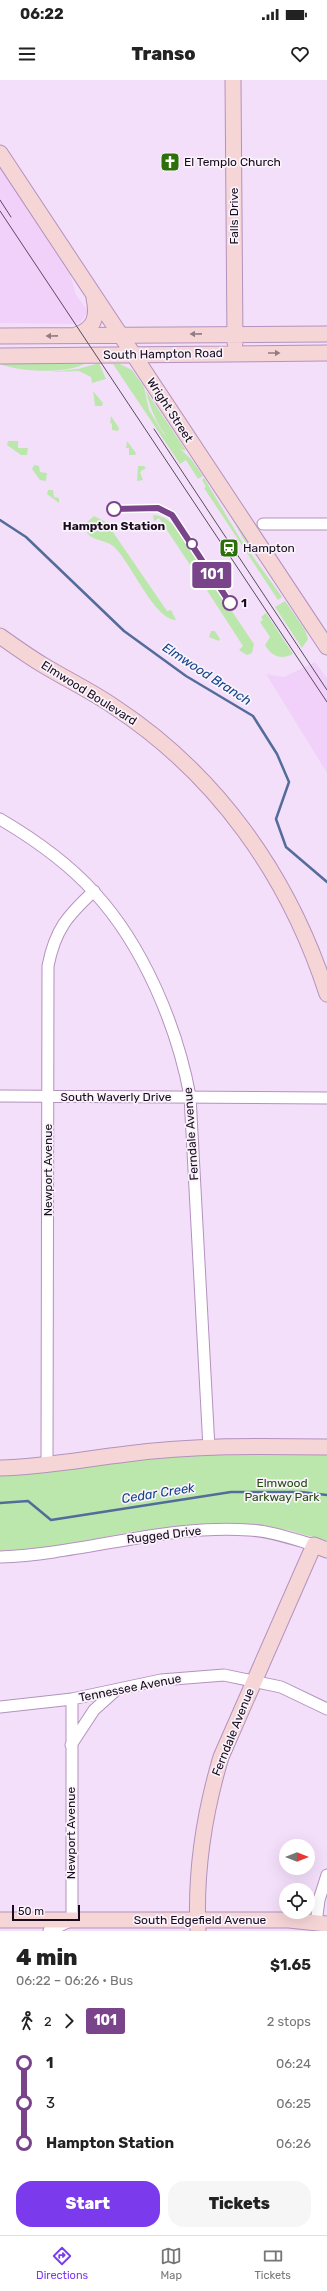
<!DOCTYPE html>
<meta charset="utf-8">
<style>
body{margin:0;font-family:Rubik,sans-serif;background:#f6f6f6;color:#222;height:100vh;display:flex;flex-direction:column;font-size:15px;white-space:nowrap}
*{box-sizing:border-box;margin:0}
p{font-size:13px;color:#767676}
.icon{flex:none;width:22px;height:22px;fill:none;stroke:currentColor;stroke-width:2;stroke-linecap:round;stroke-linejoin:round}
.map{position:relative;height:1851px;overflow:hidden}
.side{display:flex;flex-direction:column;background:#fff;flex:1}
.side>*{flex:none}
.badge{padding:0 8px;border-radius:3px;font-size:14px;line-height:26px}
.needle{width:26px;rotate:90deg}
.controls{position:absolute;left:279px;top:1759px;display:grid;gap:8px}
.controls a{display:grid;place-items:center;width:36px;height:36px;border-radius:50%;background:#fff;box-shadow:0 4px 16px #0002;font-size:20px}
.scale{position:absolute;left:12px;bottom:10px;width:68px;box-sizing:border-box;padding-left:4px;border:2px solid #180c1c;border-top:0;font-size:11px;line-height:14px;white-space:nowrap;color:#180c1c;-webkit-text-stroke:3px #f9f2fb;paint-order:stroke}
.map>.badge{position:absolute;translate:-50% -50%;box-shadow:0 0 0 2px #fff}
.legs{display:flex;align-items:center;gap:6px;height:44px;padding:0 16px;font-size:13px}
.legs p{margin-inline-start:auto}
.headline{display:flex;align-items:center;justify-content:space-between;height:68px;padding:0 16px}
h1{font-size:22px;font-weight:800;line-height:30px}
.button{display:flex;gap:8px;margin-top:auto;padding:8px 16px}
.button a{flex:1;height:46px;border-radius:16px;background:#7c3aed;color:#fff;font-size:16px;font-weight:800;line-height:46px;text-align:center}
.button a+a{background:#f6f6f6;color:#222}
ul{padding:0 16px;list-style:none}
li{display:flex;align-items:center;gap:14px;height:40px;font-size:15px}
li i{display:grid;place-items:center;width:6px;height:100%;margin:0 5px;background:currentColor}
li i::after{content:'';width:10px;height:10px;margin:-5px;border:3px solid;border-radius:50%;background:#fff}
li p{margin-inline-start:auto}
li:first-child i{background:linear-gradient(#0000 50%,currentColor 0)}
li:last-child i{background:linear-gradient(currentColor 50%,#0000 0)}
.status{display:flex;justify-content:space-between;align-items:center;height:28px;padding:0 20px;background:#fff;direction:ltr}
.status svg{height:11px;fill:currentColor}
header{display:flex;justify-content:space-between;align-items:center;height:52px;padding:0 16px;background:#fff;font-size:18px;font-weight:800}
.menu{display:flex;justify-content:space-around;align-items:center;height:56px;border-top:1px solid #e0e0e0;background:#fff;font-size:11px;color:#767676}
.menu a{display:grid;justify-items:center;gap:2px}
.menu .on{color:#7c3aed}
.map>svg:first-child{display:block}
</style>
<div class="status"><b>06:22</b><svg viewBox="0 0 49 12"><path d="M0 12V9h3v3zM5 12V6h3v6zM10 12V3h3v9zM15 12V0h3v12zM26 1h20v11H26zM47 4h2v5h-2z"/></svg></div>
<header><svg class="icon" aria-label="menu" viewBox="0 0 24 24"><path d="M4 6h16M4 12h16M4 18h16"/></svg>Transo<svg class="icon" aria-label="heart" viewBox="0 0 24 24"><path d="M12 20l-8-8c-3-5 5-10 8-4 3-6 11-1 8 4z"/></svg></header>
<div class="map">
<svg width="327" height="1851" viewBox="0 0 327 1851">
<rect width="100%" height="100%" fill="#f4dffa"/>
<path fill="#f1d1fa" d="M 0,88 L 68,186 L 76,215 L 88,231 L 81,242 L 76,244 L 0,243 Z
M 315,582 L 327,598 L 327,693 L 266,594 L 284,597 Z"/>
<path fill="#bbe7ad" d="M 99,283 L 106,299 L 92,303 L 91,297 L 79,291 L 50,292 L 78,289 Z
M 0,284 L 84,284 C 66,294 19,292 0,284 Z
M 113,284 L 120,284 L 132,290 L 144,307 L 149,330 L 163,353 L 191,379 L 203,396 L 198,399 L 186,380 L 180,384 Z
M 93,311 L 103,323 L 102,326 L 95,326 Z
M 146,311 L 185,369 L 185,371 C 163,362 151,332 146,311 Z
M 111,336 L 119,348 L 118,351 L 112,350 L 112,343 L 110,344 Z
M 8,361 L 18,361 L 18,368 L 28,368 L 27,375 L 21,375 L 7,365 Z
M 127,361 L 136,373 L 135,375 L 129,375 L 129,368 L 126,368 Z
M 34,385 L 39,386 L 40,392 L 47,393 L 46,401 L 40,400 L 32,389 Z
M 138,386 L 144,386 L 146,388 L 140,392 L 143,400 L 137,401 Z
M 204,398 L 241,460 L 282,517 L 278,520 L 204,408 L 206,407 L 202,400 Z
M 48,410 L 53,410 L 54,417 L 59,418 L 59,423 L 47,414 Z
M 226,427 L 269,492 L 244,460 Z
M 153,435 C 176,436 187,466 199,484 L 192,488 L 159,438 L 154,441 Z
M 94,436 L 106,442 L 167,531 L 171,530 L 176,540 C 154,540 130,480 113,466 C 103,458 85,462 85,444 Z
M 204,490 L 254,564 L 252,573 L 247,575 L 239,570 L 243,566 L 197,495 Z
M 285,521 L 305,550 L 308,559 L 302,568 L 275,527 Z
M 266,533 L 293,574 C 281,580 272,577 265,565 L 270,557 L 260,542 L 263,540 L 261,537 Z
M 211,551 L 215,551 L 220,559 L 219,561 L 209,557 Z
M 243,1371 L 327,1372 L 327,1461 L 288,1450 L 234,1443 L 136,1451 L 58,1466 L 0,1471 L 0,1393 L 128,1380 Z"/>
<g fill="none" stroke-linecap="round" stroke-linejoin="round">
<path stroke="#546c99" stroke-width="2.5" d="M 0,440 L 26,457 L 124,551 L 186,596 L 253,636 L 277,674 L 289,702 L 276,739 L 286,767 L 327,802
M 0,1423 L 28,1421 L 51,1440 L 231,1412 L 301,1412 L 327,1415"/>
<g stroke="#b392bd" stroke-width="13">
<path id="street" d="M 263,444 L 327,444
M 0,739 C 34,759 67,782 94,812 C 143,865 177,946 190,1016 L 209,1368
M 0,1016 L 327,1018
M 47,1385 L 48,886 C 55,850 67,836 94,811
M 0,1477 C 84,1474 164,1444 249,1450 C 271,1451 293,1459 314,1465
M 0,1627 L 72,1619 L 161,1600 L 224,1595 L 281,1607 L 327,1629
M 71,1665 L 94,1630 L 114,1612
M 316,1843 L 319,1820 L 327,1795
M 49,1851 L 72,1840 L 72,1619"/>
</g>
<g stroke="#b392bd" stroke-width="17">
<path id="secondary" d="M 233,0 L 235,263
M 0,73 L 327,567
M 76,255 C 95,249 98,236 94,218
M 0,256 L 327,254
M 0,276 L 327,273
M 0,556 C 14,566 28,576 43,585 C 66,599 91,611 113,626 C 217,694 289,796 327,914
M 0,1388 C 43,1387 84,1379 127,1374 C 193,1365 260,1366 327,1367
M 0,1840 L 289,1840 L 327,1844
M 198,1851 C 195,1791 204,1734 221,1677 L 314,1465 L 327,1470"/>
</g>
<use href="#street" stroke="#fff" stroke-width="11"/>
<use href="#secondary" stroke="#f6d5d7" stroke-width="15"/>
<path stroke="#594a5e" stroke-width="1" d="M 0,120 L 11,137
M 0,131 L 327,622
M 154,349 L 327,610"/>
</g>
<defs><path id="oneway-solid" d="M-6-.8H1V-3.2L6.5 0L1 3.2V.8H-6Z"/></defs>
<g fill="#927b83">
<use href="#oneway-solid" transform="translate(196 254) rotate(179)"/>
<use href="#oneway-solid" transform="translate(52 256) rotate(179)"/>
<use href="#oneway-solid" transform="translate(274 273)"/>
</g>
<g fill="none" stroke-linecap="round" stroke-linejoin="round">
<g stroke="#fff" stroke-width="9">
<path id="line-1" d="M 114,429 L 158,428 L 172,435 L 230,523"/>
</g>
<use href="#line-1" stroke="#794489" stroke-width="6"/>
</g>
<defs>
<g id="church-square" transform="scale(1)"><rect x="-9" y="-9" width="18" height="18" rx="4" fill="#2d700a" stroke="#f9f2fb"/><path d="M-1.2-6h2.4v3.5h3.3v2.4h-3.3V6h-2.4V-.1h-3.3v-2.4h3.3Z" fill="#fff"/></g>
<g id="station-square" transform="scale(1)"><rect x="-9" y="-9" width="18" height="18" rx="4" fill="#2d700a" stroke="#f9f2fb"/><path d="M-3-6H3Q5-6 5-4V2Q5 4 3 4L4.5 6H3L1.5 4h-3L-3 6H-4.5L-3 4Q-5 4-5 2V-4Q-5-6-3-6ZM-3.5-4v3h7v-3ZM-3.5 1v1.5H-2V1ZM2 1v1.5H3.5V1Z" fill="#fff"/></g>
</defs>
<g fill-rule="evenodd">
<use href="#church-square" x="170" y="82"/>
<use href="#station-square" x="229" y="468"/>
</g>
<g fill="#fff" stroke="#794489" stroke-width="2">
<circle cx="114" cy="429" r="7"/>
<circle cx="192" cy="464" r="5"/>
<circle cx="230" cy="523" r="7"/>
</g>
<g text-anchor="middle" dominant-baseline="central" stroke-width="3.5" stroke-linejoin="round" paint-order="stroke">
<g font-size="12" fill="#180c1c" stroke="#f9f2fb" text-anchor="start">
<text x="184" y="82">El Templo Church</text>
<text x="243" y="468">Hampton</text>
</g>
<g font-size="12" fill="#180c1c" stroke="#f9f2fb">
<text transform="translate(234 136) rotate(-90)">Falls Drive</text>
<text transform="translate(163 274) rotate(-1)">South Hampton Road</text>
<text transform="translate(170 330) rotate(57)">Wright Street</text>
<text transform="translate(89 613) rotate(32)">Elmwood Boulevard</text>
<text x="116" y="1017">South Waverly Drive</text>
<text transform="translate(191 1054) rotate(-94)">Ferndale Avenue</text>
<text transform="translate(48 1090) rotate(-90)">Newport Avenue</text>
<text transform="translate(164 1455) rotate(-7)">Rugged Drive</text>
<text transform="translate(130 1608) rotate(-11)">Tennessee Avenue</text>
<text transform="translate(233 1652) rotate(-68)">Ferndale Avenue</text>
<text transform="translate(71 1753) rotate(-90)">Newport Avenue</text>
<text x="200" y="1840">South Edgefield Avenue</text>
</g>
<g font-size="12" font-weight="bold" fill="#180c1c" stroke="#f9f2fb">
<text x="114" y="446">Hampton Station</text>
<text x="241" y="523" text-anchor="start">1</text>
</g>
<g font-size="12" fill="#214c0e" stroke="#f9f2fb">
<text x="282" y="1403">Elmwood<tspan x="282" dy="14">Parkway Park</tspan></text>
</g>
<g font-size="13" font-style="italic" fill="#114389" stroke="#f9f2fb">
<text transform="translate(207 594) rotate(33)">Elmwood Branch</text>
<text transform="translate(158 1413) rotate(-9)">Cedar Creek</text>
</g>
</g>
</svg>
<div class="controls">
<a><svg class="needle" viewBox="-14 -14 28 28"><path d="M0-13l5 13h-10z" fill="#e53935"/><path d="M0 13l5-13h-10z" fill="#767676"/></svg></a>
<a><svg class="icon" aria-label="locate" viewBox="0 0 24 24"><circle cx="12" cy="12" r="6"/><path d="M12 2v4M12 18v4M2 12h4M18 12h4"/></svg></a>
</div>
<div class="scale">50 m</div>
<b class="badge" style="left:212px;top:495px;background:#794489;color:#fff">101</b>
</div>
<section class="side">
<div class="headline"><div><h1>4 min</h1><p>06:22 – 06:26 · Bus</p></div><b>$1.65</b></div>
<div class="legs"><svg class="icon" aria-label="walk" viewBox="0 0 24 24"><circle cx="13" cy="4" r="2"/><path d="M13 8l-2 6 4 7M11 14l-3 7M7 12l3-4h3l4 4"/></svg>2<svg class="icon" aria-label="forward" viewBox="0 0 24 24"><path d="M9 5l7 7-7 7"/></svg><b class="badge" style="background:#794489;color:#fff">101</b><p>2 stops</p></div>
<ul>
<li><i style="color:#794489"></i><b>1</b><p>06:24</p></li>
<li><i style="color:#794489"></i><span>3</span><p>06:25</p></li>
<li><i style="color:#794489"></i><b>Hampton Station</b><p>06:26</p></li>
</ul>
<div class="button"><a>Start</a><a>Tickets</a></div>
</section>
<nav class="menu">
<a class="on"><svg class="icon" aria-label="directions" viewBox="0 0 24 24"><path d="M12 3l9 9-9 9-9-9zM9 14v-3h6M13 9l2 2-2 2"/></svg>Directions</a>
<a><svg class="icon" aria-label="map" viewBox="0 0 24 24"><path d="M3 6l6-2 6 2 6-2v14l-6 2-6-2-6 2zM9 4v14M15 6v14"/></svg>Map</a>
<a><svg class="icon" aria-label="tickets" viewBox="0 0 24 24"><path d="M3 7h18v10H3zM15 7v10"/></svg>Tickets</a>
</nav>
